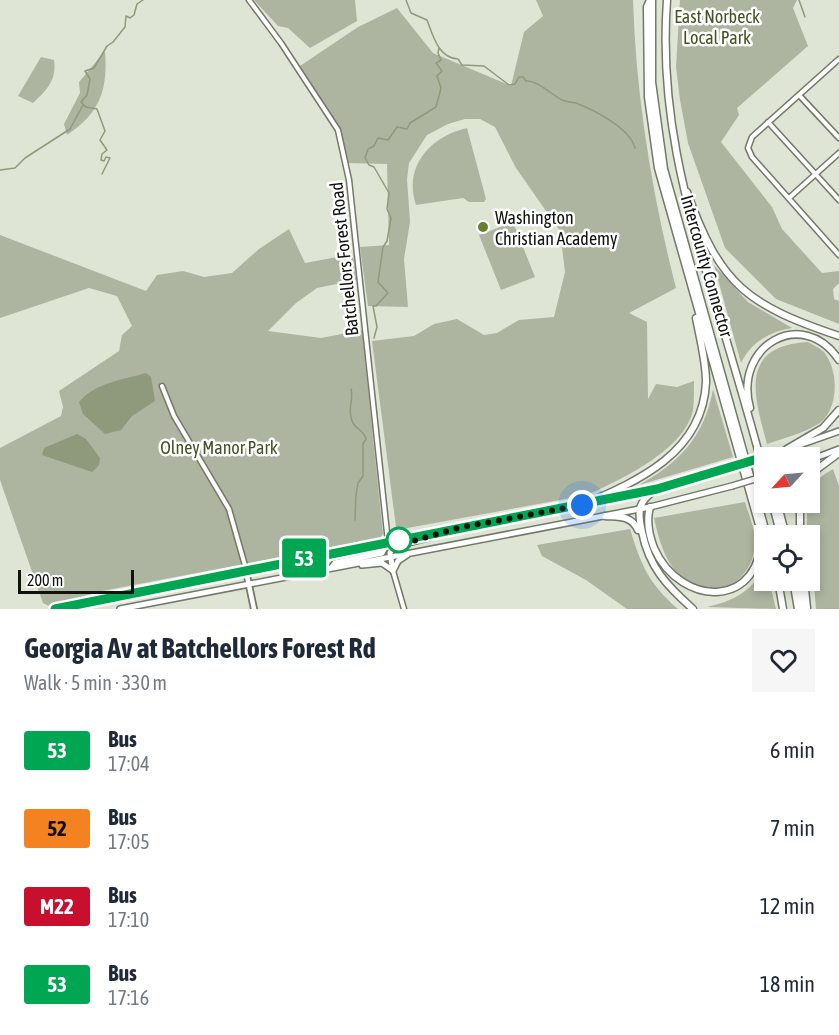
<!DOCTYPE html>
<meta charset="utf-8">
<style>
body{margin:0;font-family:"Asap Condensed",sans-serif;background:#f6f6f7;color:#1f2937;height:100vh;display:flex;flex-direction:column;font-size:22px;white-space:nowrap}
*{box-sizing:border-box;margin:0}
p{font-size:20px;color:#747a83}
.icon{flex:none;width:33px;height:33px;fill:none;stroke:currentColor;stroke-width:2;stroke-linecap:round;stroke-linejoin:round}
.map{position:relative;height:609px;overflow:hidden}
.side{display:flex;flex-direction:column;background:#fff;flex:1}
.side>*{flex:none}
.badge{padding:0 12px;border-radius:4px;font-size:21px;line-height:39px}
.needle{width:39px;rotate:244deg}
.buttons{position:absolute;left:754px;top:447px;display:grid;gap:12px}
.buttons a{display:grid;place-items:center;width:66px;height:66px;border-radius:0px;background:#fff;box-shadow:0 3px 9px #0003;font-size:30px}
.scale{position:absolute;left:18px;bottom:15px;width:116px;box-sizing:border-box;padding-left:6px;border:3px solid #10120d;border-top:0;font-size:16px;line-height:21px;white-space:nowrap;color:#10120d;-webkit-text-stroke:4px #fff;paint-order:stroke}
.you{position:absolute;width:30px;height:30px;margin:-15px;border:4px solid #fff;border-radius:50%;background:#1a73e8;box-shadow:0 0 0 9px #1a73e833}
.map>.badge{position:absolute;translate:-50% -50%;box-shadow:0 0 0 3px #fff}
.round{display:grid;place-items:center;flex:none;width:63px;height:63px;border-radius:0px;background:#f6f6f7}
.summary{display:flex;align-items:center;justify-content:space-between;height:102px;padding:0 24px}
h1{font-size:28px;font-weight:700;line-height:45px}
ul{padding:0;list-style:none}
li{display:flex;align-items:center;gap:18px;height:78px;padding:0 24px}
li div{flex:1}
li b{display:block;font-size:22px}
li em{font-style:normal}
li .badge{min-width:66px;font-weight:700;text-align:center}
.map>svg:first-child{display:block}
</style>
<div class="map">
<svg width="839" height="609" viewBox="0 0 839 609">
<rect width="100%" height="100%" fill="#dee5d4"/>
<path fill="#adb4a0" d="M 254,0 L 355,0 L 357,21 L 310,48 L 288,28 L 278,26 Z
M 536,0 L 633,0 C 636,97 652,194 676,288 L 629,313 L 647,322 L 648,399 L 656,384 L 677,387 L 694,381 C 694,391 694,401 693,410 C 685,450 620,480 587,495 L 402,529 L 396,527 L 372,341 L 414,336 L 434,324 L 457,319 L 484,335 L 497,333 L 519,320 L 554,317 L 565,272 L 560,231 L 516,168 L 495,127 L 480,119 L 465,119 L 448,124 L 427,135 L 409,163 L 407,179 L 410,222 L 404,259 L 408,307 L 368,306 L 360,247 L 389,245 L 387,164 L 346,163 L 338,130 L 297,68 L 358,27 L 397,8 L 433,53 L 511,86 L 524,32 L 543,16 Z
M 680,0 L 797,0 L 793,8 L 808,46 L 737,108 L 739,115 L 721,142 L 772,207 L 782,229 L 822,273 L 839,271 L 839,283 L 833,289 L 834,299 L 839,301 L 839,324 L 776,299 L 725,248 L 688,143 L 680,100 L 676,67 Z
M 105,51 C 108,90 100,113 67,135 L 64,124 L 80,93 L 79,82 Z
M 41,57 L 54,60 C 57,80 47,90 33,103 L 18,96 Z
M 467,128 L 486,199 L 484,202 L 469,202 L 463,198 L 416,205 C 403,166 431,136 467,128 Z
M 513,222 L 535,277 L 501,290 L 479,235 Z
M 289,229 L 305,263 L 353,254 L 356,280 L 317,288 L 296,303 L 268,331 L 321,338 L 362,330 L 383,534 L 380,538 L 102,591 L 49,606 L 43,603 L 0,480 L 0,448 L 61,416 L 63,407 L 59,391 L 119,351 L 122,335 L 132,326 L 117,296 L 89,288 L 0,318 L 0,235 L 146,291 L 157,275 L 183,271 L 204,277 L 232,273 L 259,249 Z
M 714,265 L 748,302 L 792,328 C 769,332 751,342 741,363 Z
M 808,342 C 813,345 820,348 824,352 C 839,371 839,408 820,423 C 804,433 785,438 767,444 C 754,396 738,346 808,342 Z
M 713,389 L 733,457 L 639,485 C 679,463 705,436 713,389 Z
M 833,469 L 839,486 L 839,609 L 816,609 L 810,536 L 807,535 L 807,503 L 810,502 C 810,484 818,478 833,469 Z
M 745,502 C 748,513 754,526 755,538 C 757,575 723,604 688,583 C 667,569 659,541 654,518 Z
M 630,529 C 641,565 649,584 678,609 L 627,609 L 586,580 L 542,556 L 537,545 Z
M 765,565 L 765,580 L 769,581 L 776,609 L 707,607 C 734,601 753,591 765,565 Z"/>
<path fill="#8f997c" d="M 146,373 L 151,377 L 155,401 L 132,416 L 121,430 L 105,434 L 83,414 L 79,402 C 96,382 123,380 146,373 Z
M 77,434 L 86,439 L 100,458 L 99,465 L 92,472 L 42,455 L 44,448 Z"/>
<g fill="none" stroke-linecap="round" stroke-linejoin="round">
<path stroke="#8f997c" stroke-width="1.5" d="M 406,0 L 411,13 L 427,20 C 433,35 438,58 458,59 L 462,65 L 484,66 L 509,85 L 515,84 L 519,77 L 523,77 L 526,81 C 537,80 552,95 562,100 C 567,102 572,102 576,103 C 594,110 630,128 635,148
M 799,0 L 805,17
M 0,170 L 15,168 L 25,158 L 70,129 L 83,105
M 102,174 L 110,158 L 106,157 L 104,161 L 101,160 L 102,154 L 107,150 L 100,140 L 105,131 L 97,109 L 86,107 L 81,102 L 87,95 L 90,79 L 85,71 L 94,68 L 107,46 L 113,42 L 125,27 L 126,16 L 130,18 L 134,15 L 137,4 L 143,0
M 374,338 L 377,327 L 373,306 L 376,306 L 388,293 L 378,282 L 383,247 L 387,241 L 391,218 L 387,209 L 389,193 L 374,167 L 369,165 L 365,158 L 368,149 L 374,146 L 378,138 L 388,140 L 397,127 L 407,129 L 410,123 L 436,107 L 441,88 L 437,76 L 442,71 L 436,63 L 441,60 L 438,53 L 439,48
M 351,389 C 354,400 347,409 352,421 C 355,429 363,429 366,439 L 363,444 L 363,476 L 358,483 L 356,495 L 355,520"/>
<g stroke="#737869" stroke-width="7">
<path id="minor" d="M 249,0 L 281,43 L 338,130 L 349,180 L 388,542
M 839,59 L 752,137 L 748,148 L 752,157 L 839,255
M 799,95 L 839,138
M 768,122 L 839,200
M 789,198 L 839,153
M 162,386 L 174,416 L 229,509 L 246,569
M 393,571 L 404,609"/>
</g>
<g stroke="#737869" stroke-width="8">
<path id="tertiary" d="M 246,571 L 254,609"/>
</g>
<g stroke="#737869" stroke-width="8">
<path id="primary" d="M 777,453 L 839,431
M 810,460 L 839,449
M 362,565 L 382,563 L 392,570
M 332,567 L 335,563 L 382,553 L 388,542
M 393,571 L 390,553 L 393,547 L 428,538
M 393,571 L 398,561 L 407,555
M 55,609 L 582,505 L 657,489 L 727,469
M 120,609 L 650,507 L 732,486"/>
</g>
<g stroke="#737869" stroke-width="9">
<path id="motorway" d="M 652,0 L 652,82 L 664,169 L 767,536
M 667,0 C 659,110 685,200 716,305 C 733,362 750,419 765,476
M 687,192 C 720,285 747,305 839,336
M 750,408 C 733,345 803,306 839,360
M 787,449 L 823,428 L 839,410
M 810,478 L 816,470 L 839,453
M 657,489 C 638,501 637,510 642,532 C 649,567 667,586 693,609
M 772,502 L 781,536
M 777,502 L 786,536
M 800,502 L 800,536
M 582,505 C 638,481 703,453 706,382 C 706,361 700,339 696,318
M 650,507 C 646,521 649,535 654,548 C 681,609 764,609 761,532 L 658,168 L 648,97 L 647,7 L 650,0
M 605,516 C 619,517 631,515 638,530
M 778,580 L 783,609
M 793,580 L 798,609
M 797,580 L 803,609
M 804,580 L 807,608"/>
</g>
<use href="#minor" stroke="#fff" stroke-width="4"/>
<use href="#tertiary" stroke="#fff" stroke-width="4.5"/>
<use href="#primary" stroke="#fff" stroke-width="5"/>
<use href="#motorway" stroke="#fff" stroke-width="6"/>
<g stroke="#737869" stroke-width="8" stroke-linecap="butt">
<path id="primary-bridge" d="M 727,469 L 777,453
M 732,486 L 765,476"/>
</g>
<use href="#primary-bridge" stroke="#fff" stroke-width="5"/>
</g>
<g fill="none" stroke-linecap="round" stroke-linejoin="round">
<g stroke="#fff" stroke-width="14">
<path id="line" d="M 55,609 L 657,489 L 764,457"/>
</g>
<use href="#line" stroke="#00a651" stroke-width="9"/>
<path stroke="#10120d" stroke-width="6" stroke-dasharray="0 10.8" d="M 399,540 L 399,545 L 458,528 L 582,505"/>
</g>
<circle fill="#677e2f" stroke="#fff" stroke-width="2" cx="483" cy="227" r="6"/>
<circle fill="#fff" stroke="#00a651" stroke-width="3" cx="399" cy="540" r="12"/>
<g text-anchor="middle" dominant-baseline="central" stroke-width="5" stroke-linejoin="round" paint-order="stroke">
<g font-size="18" fill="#445323" stroke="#fff">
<text x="717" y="16">East Norbeck<tspan x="717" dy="21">Local Park</tspan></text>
<text x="219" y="447">Olney Manor Park</text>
</g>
<g font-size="18" fill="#10120d" stroke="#fff" text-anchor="start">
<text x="495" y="217">Washington<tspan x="495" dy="21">Christian Academy</tspan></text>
</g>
<g font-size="18" fill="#10120d" stroke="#fff">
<text transform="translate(344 259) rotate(-96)">Batchellors Forest Road</text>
<text transform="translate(707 266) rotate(74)">Intercounty Connector</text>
</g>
</g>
</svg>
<div class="buttons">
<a><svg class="needle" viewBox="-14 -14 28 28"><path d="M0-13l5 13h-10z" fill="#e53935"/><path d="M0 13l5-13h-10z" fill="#747a83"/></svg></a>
<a><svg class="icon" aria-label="locate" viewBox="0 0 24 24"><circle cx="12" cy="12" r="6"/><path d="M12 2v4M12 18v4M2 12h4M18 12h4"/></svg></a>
</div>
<div class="scale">200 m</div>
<div class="you" style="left:582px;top:505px"></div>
<b class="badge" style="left:304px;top:558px;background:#00a651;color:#fff">53</b>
</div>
<section class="side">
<div class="summary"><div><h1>Georgia Av at Batchellors Forest Rd</h1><p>Walk · 5 min · 330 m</p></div><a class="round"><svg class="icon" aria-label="heart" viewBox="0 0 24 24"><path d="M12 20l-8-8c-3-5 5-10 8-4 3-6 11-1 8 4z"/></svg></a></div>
<ul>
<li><span class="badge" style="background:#00a651;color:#fff">53</span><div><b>Bus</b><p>17:04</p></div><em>6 min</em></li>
<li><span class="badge" style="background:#f58220;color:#111">52</span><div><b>Bus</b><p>17:05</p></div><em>7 min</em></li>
<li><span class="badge" style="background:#c8102e;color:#fff">M22</span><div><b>Bus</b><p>17:10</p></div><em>12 min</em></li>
<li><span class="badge" style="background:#00a651;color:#fff">53</span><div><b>Bus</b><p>17:16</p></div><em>18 min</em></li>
</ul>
</section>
